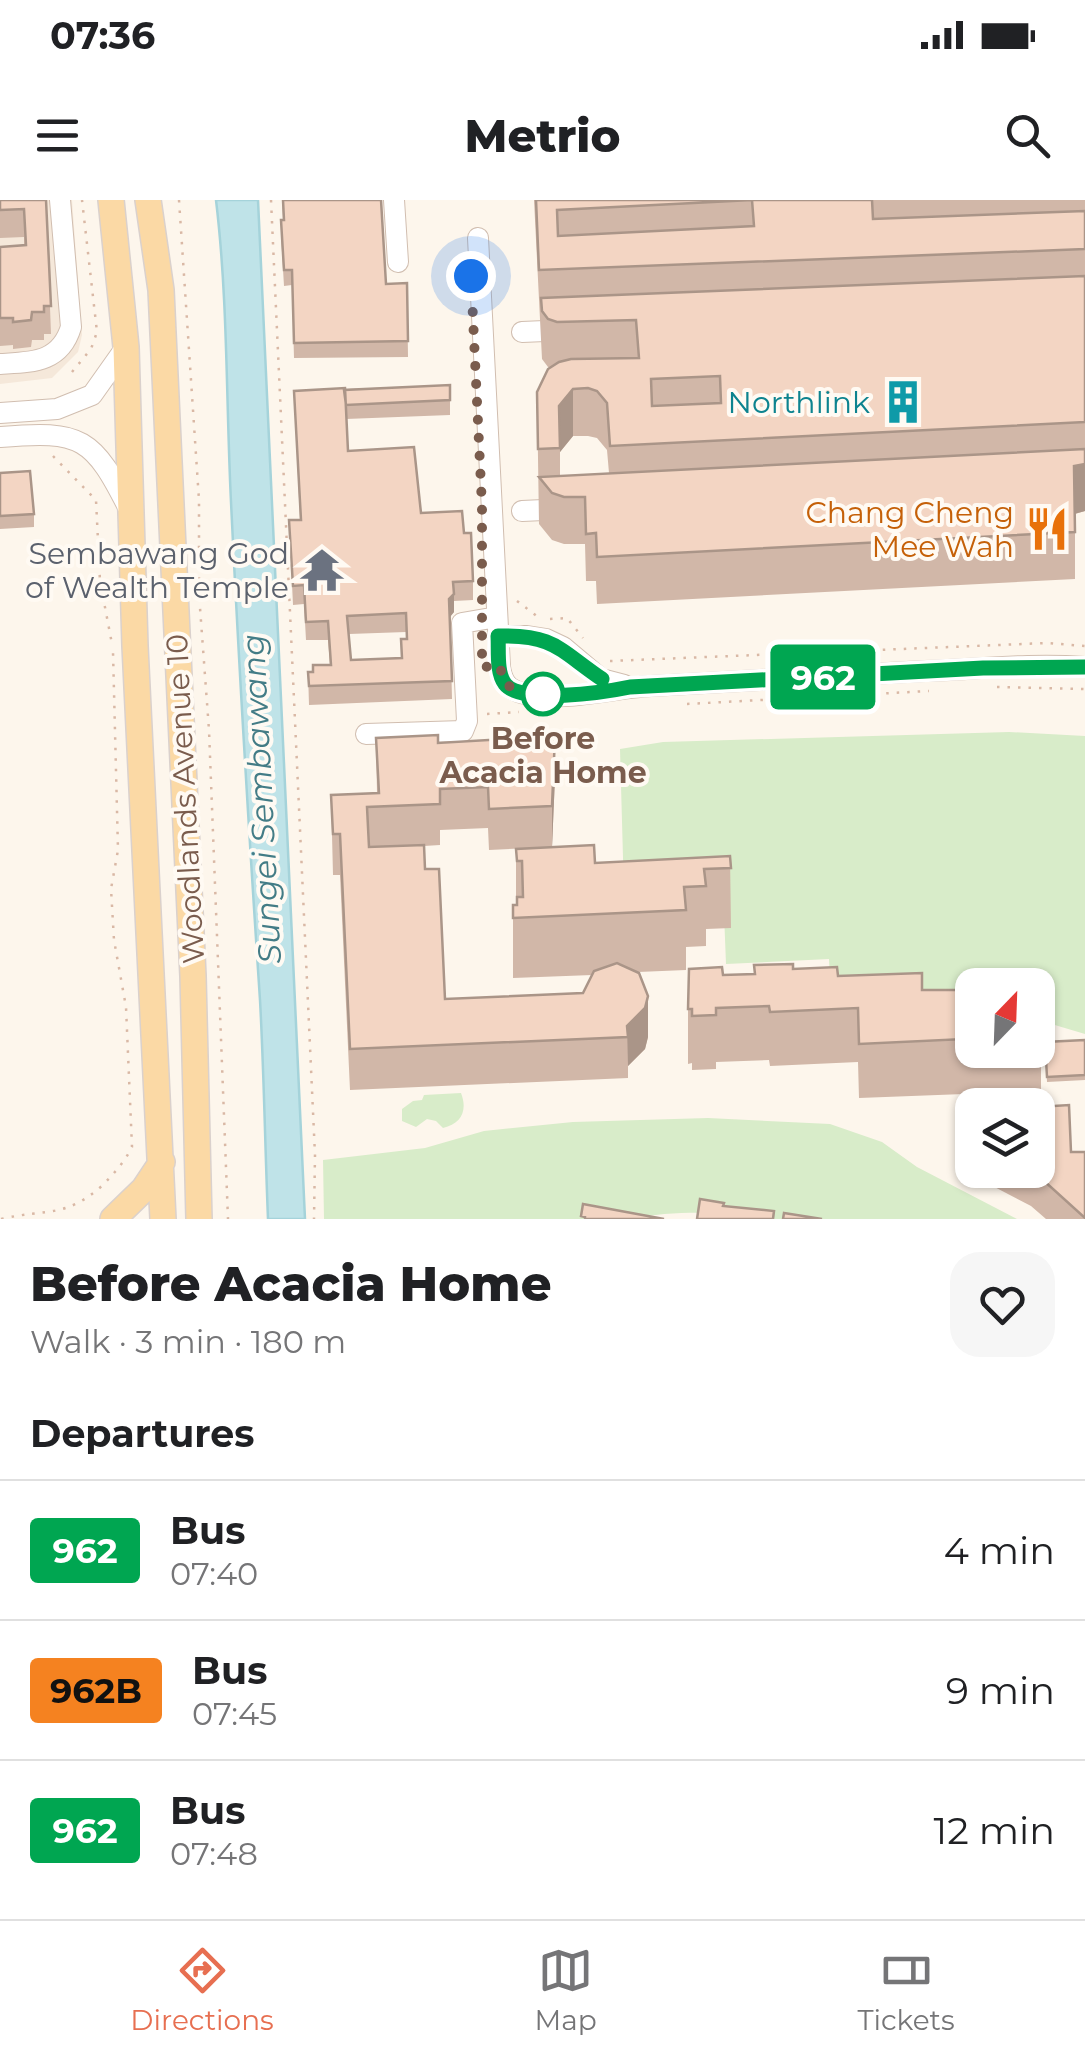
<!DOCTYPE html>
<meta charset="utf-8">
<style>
body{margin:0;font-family:Montserrat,sans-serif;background:#f6f6f6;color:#202124;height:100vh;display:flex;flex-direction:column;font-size:38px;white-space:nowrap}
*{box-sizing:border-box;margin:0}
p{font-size:32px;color:#757577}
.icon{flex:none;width:55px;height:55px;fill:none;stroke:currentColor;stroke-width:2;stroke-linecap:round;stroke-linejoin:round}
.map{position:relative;height:1019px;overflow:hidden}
.panel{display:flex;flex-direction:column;background:#fff;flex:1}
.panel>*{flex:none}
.badge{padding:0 20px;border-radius:8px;font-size:35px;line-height:65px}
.needle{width:65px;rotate:23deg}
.buttons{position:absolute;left:955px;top:768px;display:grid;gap:20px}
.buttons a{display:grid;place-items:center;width:100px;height:100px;border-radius:20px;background:#fff;box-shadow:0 2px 8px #0004;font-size:50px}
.you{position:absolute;width:50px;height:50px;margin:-25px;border:8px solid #fff;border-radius:50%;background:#1a73e8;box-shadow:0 0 0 15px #1a73e833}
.map>.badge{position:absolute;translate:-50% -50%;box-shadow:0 0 0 5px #fff}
h2{padding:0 30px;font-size:38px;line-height:90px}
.round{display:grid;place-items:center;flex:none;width:105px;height:105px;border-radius:30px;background:#f6f6f6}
.summary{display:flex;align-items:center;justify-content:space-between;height:170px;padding:0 30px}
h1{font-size:48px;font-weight:800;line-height:75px}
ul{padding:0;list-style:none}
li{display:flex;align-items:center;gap:30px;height:140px;padding:0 30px;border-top:2px solid #e0e0e0}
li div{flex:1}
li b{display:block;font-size:38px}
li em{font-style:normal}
li .badge{min-width:110px;font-weight:700;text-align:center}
.status{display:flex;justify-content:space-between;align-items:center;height:70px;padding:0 50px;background:#fff;direction:ltr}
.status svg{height:28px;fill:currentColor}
header{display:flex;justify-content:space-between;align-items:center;height:130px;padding:0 30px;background:#fff;font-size:45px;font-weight:800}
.dock{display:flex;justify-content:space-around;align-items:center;height:140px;border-top:2px solid #e0e0e0;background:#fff;font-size:28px;color:#757577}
.dock a{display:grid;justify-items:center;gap:5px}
.dock .active{color:#e76f51}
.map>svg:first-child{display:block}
</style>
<div class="status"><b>07:36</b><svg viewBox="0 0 49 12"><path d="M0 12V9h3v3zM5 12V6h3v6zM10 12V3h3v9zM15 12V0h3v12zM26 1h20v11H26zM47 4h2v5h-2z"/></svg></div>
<header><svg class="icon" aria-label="menu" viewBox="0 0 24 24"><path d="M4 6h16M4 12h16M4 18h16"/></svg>Metrio<svg class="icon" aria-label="search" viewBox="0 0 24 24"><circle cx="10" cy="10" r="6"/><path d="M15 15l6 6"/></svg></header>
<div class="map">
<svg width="1085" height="1019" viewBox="0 0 1085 1019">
<rect width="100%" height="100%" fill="#fdf6ec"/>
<path fill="#f5e8da" d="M 0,0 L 72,0 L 82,135 L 78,152 L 52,178 L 0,184 Z"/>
<path fill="#d8ecc9" d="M 1009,532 L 1085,536 L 1085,834 L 1038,820 L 1038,785 L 972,785 L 972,806 L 831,801 L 829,759 L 726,764 L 723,688 L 624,694 L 620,549 L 663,542 Z
M 461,893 C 468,911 461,924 443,928 L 436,921 L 427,919 L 416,927 L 402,921 L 402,909 L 413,901 L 422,900 L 424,895 Z
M 708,918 L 830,924 L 882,942 L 917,967 L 1017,1019 L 732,1019 C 698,1007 658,1015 622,1019 L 324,1019 L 323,960 L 425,948 L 484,931 L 573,922 Z"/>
<path fill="#bfe3e8" stroke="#a5d3da" stroke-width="2.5" d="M 216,0 L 258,0 L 305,1019 L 268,1019 C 265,946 264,873 260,800 C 249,634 239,468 231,302 C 226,201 228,100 216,0 Z"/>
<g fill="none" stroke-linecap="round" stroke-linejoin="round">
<g stroke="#d1beb0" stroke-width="22">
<path id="minor" d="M 394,0 L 398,62
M 478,38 L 500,467 C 502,481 507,489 522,493 C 561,503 612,488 651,486 C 742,481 834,476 925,471 C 978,469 1032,463 1085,467
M 522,132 L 568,130
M 0,164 C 32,162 60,163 71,127 L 60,0
M 0,213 L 57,209 L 92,195 L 126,147
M 0,237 C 82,230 93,237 130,311
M 522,311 L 565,309
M 498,436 L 527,436 L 546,439 L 563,447 L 601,479 L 624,485
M 366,534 L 463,531 L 467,521 L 462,423 L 497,417"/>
</g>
<g stroke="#dad1cd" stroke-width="28">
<path id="major" d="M 111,0 L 126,147 L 135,446 L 163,1019
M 148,0 L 161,90 L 193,776 L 199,1019
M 113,1019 L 144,989 L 162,962"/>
</g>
<path stroke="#d9b8a5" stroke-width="2.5" stroke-dasharray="2.5 8" stroke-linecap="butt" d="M 179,0 L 199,300 L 199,394 L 209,530 L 228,1019
M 271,0 L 315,955 L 314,1019
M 72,172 L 91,149 L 97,132 L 82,0
M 53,256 L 96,300 L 100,381 L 112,444
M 517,401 L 538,417
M 550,419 L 567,418 L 583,438
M 610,461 L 1047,443 L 1085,446
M 997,487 L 1085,489
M 687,504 L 929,491
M 487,514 L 519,512
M 1,1019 C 49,1008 64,1019 103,985 C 114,973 124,963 132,947 L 126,807 L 114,740 L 111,689 L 118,650 L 113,452"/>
<use href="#minor" stroke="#fff" stroke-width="20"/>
<use href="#major" stroke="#fbd9a5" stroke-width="25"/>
</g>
<path fill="#d1b7a8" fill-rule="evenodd" d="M 0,0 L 46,0 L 51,134 L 44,134 L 44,140 L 32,140 L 31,147 L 13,149 L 13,145 L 0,146 L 0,47 L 24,45 L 24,37 L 0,38 Z
M 282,0 L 381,0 L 386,84 L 407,83 L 408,157 L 294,158 L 292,85 L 284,86 L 281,35 L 281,20 L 283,20 Z
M 534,0 L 1085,0 L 1085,311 L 1075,314 L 1075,379 L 597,404 L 596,381 L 586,381 L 585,344 L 564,344 L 552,340 L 539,324 L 537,192 L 551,168 L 548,167 L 542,159 ZM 573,236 L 588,236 L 597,238 L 607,250 L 609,273 L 560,276 L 560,252 Z
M 450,185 L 450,215 L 346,219 L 348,251 L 421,313 L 464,333 L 473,381 L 473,400 L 454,401 L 454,412 L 450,417 L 452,499 L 309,505 L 308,472 L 330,465 L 328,440 L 306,440 L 304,404 L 293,405 L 289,320 L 300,320 L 294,191 ZM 406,432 L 407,439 L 401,439 L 401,458 L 351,460 L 349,434 Z
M 0,273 L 34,314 L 34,327 L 0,329 Z
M 376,538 L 438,543 L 555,577 L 552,647 L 489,650 L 488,628 L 440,630 L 440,645 L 424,646 L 425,669 L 445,799 L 583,793 L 592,775 L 513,778 L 513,705 L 516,705 L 516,649 L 595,663 L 730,656 L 731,728 L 706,729 L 706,746 L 686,747 L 686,770 L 638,772 L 648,837 L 645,849 L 628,866 L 628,878 L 350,890 L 340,675 L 333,675 L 331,595 L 377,593 Z
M 793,769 L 922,790 L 1041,858 L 1041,907 L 1071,952 L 1085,1019 L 1046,1019 L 1031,1006 L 962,970 L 961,910 L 964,910 L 964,894 L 859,898 L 858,862 L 770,866 L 769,860 L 716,862 L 716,869 L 692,870 L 692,863 L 688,864 L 688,809 L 723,775 L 754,774 ZM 972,905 L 1038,905 L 1038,970 L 972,970 Z
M 1085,840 L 1085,880 L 1047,882 L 1045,842 Z"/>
<path fill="#aa9588" d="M 573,189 L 573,236 L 560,252 L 559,206 Z
M 1085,264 L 1085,311 L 1074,314 L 1074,266 Z
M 454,394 L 454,412 L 449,418 L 449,399 Z
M 555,536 L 555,577 L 552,647 L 552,606 Z
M 648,796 L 648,837 L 645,849 L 628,866 L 627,826 Z"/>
<path fill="#f3d5c3" stroke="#aa9588" stroke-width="2.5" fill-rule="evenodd" d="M 0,0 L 46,0 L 51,106 L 44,106 L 44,112 L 32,112 L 31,120 L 13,122 L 13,118 L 0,118 L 0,47 L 26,45 L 24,9 L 0,10 Z
M 283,0 L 381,0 L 386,84 L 407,83 L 408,141 L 294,143 L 292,70 L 284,70 L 281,20 L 284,20 Z
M 536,0 L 872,0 L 873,19 L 1085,11 L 1085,49 L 539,70 ZM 752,0 L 754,26 L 558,36 L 557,10 Z
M 1085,76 L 1085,222 L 610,246 L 607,203 L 597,191 L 588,188 L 573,189 L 559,206 L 560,248 L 538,249 L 537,192 L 548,169 L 559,162 L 571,159 L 639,158 L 636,120 L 557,122 L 548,119 L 542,111 L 541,98 ZM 720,176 L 721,203 L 652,206 L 651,179 Z
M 450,185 L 450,200 L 346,205 L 344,190 Z
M 345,188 L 348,251 L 414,247 L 421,313 L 462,311 L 464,333 L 471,333 L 473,381 L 453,382 L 454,394 L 449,399 L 452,481 L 309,486 L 308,472 L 313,472 L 313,465 L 331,465 L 328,421 L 306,422 L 304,385 L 293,386 L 289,320 L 301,320 L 294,191 ZM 406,413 L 407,439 L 401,439 L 402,458 L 351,460 L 347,416 Z
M 1085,249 L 1085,264 L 1074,266 L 1075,332 L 597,357 L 596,333 L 586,334 L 585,297 L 564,297 L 552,293 L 539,277 Z
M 30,271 L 34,314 L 0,316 L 0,273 Z
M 438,535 L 438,543 L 555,536 L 552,606 L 489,609 L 488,587 L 440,589 L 440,604 L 367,607 L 369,647 L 424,645 L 425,669 L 439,669 L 445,799 L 583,793 L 594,771 L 617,763 L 639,773 L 648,796 L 645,808 L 627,826 L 628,837 L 350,849 L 340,634 L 333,634 L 331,595 L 379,593 L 376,538 Z
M 594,645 L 595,663 L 730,656 L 731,668 L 704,669 L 706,686 L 684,687 L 686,710 L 513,718 L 513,705 L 517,705 L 517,697 L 523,697 L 522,661 L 517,661 L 516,649 Z
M 793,764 L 793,769 L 837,767 L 838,776 L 922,773 L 922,790 L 972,790 L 972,850 L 1038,850 L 1038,828 L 1040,828 L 1041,858 L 965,861 L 964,839 L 859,844 L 858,808 L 770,812 L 769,806 L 716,808 L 716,815 L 692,816 L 692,809 L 688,809 L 689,769 L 722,767 L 723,775 L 755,774 L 754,765 Z
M 1085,840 L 1085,875 L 1047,877 L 1045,842 Z
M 1069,905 L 1071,952 L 1085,952 L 1085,1018 L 1032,970 L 1038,970 L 1038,907 Z
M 961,910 L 972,910 L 972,939 L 962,934 Z
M 700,999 L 724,1003 L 723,1006 L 774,1011 L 773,1019 L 697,1019 Z
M 583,1004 L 664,1019 L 585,1019 L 585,1017 L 581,1016 Z
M 784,1013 L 822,1019 L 783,1019 Z"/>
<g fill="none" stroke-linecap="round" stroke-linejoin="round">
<g stroke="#fff" stroke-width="22">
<path id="line" d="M 602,479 C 558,449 555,435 498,436 C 499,450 496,472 505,484 C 521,505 606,492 630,487 L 983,468 L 1085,467"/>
</g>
<use href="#line" stroke="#00a651" stroke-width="15"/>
<path stroke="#7a5c4d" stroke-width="10" stroke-dasharray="0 18" d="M 471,76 L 482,306 L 482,467 L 500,466 C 504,491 520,495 543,494"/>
</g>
<defs>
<g id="building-bare" transform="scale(3.45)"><path d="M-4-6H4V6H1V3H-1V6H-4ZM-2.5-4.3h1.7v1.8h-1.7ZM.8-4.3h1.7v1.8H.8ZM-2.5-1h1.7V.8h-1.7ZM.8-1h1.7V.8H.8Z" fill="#0f9aa8" stroke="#fffaf3" stroke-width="2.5" paint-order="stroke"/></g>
<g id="restaurant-bare" transform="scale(3.45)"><path d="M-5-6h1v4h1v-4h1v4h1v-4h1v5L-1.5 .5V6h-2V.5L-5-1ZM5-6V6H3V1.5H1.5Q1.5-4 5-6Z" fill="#e8710a" stroke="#fffaf3" stroke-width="2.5" paint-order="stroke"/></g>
<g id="temple-bare" transform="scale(3.45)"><path d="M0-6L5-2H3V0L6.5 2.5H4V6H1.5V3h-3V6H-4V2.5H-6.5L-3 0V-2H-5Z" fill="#6b7280" stroke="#fffaf3" stroke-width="2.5" paint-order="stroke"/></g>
</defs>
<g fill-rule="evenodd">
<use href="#building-bare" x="903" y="202"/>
<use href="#restaurant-bare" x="1047" y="329"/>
<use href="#temple-bare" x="322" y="370"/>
</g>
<circle fill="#fff" stroke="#00a651" stroke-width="5" cx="543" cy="494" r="20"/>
<g text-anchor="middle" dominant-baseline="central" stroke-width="8" stroke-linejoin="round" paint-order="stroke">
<g font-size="30" fill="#0d838f" stroke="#fffaf3" text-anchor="end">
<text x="870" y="202">Northlink</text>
</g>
<g font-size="30" fill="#c56008" stroke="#fffaf3" text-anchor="end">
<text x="1014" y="312">Chang Cheng<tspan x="1014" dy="34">Mee Wah</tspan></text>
</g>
<g font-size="30" fill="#5b616d" stroke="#fffaf3" text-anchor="end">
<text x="289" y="353">Sembawang God<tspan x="289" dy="34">of Wealth Temple</tspan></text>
</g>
<g font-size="30" font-weight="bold" fill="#7a5c4d" stroke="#fffaf3">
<text x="543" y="538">Before<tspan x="543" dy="34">Acacia Home</tspan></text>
</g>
<g font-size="30" fill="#7a5c4d" stroke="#fffaf3">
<text transform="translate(185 599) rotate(-93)">Woodlands Avenue 10</text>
</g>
<g font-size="32" font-style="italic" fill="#437c86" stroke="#fffaf3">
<text transform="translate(261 599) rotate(-93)">Sungei Sembawang</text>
</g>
</g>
</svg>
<div class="buttons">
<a><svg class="needle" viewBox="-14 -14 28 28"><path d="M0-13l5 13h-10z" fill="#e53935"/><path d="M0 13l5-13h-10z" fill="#757577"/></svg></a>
<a><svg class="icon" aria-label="layers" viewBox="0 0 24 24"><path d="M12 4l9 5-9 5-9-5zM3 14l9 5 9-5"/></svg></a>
</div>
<div class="you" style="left:471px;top:76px"></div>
<b class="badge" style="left:823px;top:477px;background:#00a651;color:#fff">962</b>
</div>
<section class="panel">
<div class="summary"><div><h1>Before Acacia Home</h1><p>Walk · 3 min · 180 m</p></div><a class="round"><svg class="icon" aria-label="heart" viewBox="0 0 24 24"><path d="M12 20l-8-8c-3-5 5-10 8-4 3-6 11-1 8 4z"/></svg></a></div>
<h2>Departures</h2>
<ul>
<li><span class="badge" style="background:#00a651;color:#fff">962</span><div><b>Bus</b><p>07:40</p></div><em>4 min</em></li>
<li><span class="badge" style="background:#f58220;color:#111">962B</span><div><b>Bus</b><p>07:45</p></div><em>9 min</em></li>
<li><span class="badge" style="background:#00a651;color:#fff">962</span><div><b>Bus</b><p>07:48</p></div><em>12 min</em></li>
</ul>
</section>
<nav class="dock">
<a class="active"><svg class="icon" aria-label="directions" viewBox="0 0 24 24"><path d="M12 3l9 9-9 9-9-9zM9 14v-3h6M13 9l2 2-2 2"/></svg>Directions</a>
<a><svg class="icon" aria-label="map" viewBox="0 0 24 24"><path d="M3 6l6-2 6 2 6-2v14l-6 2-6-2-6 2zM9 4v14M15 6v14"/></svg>Map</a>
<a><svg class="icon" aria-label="tickets" viewBox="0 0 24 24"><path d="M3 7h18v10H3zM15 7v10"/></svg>Tickets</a>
</nav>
